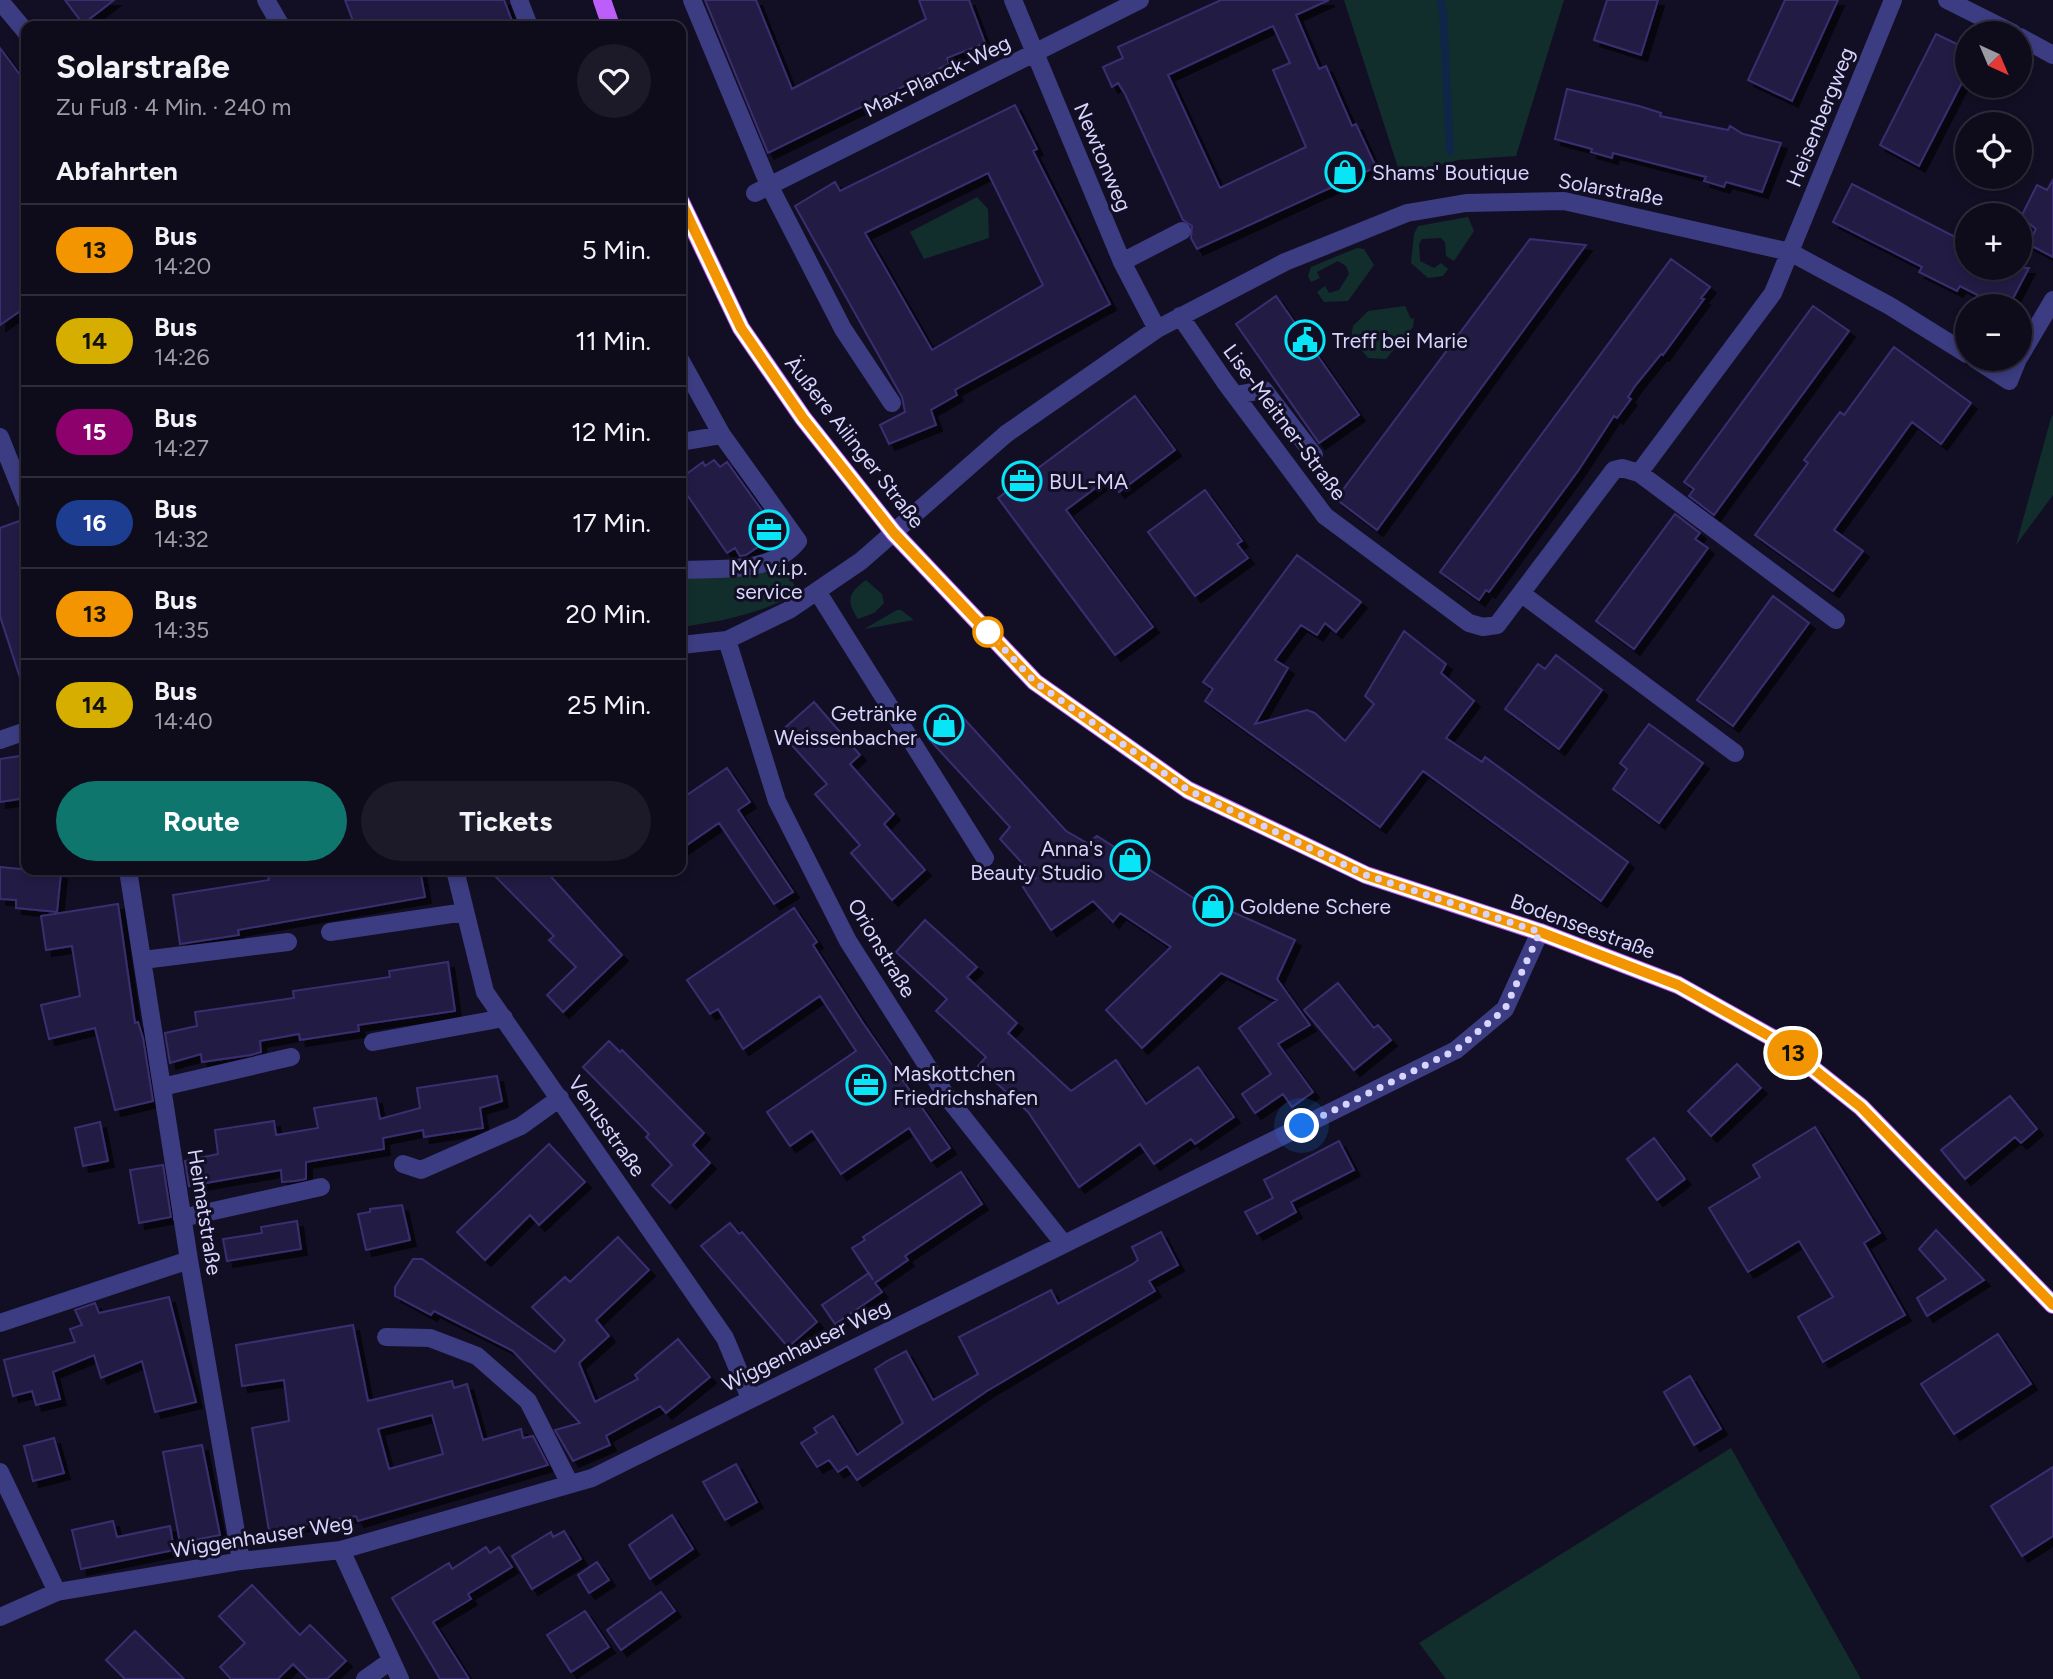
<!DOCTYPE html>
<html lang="de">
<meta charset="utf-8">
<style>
body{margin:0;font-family:Figtree,sans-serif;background:#1c1928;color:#f1f3f6;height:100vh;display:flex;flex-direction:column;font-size:26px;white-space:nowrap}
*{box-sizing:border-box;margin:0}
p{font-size:23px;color:#9b9ba3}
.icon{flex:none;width:38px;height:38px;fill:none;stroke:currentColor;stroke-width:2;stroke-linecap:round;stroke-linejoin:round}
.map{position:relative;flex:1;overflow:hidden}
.panel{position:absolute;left:21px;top:21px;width:665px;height:854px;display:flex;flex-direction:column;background:#0e0b1b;border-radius:14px;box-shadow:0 4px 10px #0003,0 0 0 2px #2e2b3a}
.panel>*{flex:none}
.badge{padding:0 14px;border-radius:23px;font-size:24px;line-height:46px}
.needle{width:46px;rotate:136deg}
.controls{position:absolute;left:1955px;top:21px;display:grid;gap:14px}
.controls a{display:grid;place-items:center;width:77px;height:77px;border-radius:50%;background:#0e0b1b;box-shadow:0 4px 10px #0003,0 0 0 2px #2e2b3a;font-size:35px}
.you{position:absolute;width:35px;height:35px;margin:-18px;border:5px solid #fff;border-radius:50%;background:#1a73e8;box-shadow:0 0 0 10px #1a73e833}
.map>.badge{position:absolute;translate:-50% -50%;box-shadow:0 0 0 4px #fff}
h2{padding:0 35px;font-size:26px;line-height:63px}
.round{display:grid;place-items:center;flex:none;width:74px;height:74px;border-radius:37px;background:#1c1928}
.headline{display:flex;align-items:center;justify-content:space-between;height:119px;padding:0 35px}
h1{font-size:33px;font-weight:700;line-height:52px}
.button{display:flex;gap:14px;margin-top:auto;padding:14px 35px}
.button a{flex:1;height:80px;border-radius:42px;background:#0f766e;color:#fff;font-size:28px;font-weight:700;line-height:80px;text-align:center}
.button a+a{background:#1c1928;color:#f1f3f6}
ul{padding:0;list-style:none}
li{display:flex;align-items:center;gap:21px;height:91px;padding:0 35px;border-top:2px solid #2e2b3a}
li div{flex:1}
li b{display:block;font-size:26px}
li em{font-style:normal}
li .badge{min-width:77px;font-weight:700;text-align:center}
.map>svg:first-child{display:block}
</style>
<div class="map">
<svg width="2053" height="1679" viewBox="0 0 2053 1679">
<defs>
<filter id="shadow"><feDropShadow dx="6" dy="6" stdDeviation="0" flood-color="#0009"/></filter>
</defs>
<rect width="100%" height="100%" fill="#120f24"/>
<path fill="#122e2c" d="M 1344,0 L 1564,0 L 1516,156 L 1459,160 L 1400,174 Z
M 977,197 L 988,209 L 989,238 L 924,259 L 910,232 Z
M 1468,217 L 1474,231 L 1454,261 L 1446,256 L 1445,242 L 1441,238 L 1422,239 L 1419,244 L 1420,261 L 1434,268 L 1441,263 L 1448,269 L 1443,276 L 1428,278 L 1411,263 L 1414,234 L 1418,226 Z
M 1357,248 L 1364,249 L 1374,265 L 1348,301 L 1324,302 L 1317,292 L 1325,286 L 1329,293 L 1339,290 L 1349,274 L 1346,266 L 1338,261 L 1317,272 L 1320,278 L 1311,282 L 1308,276 L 1311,267 Z
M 1405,306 L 1411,319 L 1414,318 L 1413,327 L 1386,359 L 1368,358 L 1351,337 L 1353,326 L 1368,311 Z
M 2053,415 L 2053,495 L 2016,545 L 2051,418 Z
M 786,568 L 798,593 C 762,613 721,622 681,627 L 681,575 Z
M 866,580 L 882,594 L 884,603 L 874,613 L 858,619 C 846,601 848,593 866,580 Z
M 901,610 L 914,620 L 864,629 L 897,610 Z
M 1731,1448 L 1861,1679 L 1446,1679 L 1419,1643 Z"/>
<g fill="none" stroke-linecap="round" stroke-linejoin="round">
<path stroke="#0f2648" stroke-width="8" d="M 1440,0 L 1443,10 L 1450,151"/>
</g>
<path fill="#231c44" stroke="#3a2f70" stroke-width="2" fill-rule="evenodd" filter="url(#shadow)" d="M 65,0 L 114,0 L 83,24 Z
M 345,0 L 504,0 L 514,26 L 355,26 Z
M 705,0 L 756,0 L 792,89 L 926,19 L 919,0 L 969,0 L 985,43 L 947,58 L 949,64 L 768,153 Z
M 1221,0 L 1329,0 L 1296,15 L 1319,69 L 1326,66 L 1352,126 L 1356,124 L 1376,167 L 1197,249 L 1191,238 L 1192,226 L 1183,220 L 1125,94 L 1118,83 L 1112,87 L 1103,67 L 1123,58 L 1118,47 ZM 1273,26 L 1290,63 L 1273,70 L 1306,147 L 1220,188 L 1168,75 Z
M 1607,0 L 1658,0 L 1641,55 L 1594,40 Z
M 1785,0 L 1838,0 L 1792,101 L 1748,80 Z
M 1936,34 L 1967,49 L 1967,73 L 1919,166 L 1880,145 Z
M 0,48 L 26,83 L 26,307 L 0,325 Z
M 1567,89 L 1639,106 L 1661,113 L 1660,116 L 1728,130 L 1730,126 L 1743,134 L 1781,143 L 1762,192 L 1726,182 L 1724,187 L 1704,181 L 1706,177 L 1613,153 L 1612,158 L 1591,152 L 1592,149 L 1555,139 Z
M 1015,105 L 1037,149 L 1033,151 L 1110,304 L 955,390 L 957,395 L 931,410 L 936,425 L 889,444 L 880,425 L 905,412 L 902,397 L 795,206 L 835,182 L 840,191 ZM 988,173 L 1043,285 L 932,350 L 865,233 Z
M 2053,180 L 2053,257 L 2028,244 L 2036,229 L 2021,217 L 2037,185 L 2047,190 Z
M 1852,184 L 1967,243 L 1967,268 L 2029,268 L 2009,306 L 1999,306 L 1960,286 L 1957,291 L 1919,272 L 1922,267 L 1833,222 Z
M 1530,239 L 1586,245 L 1377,530 L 1336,499 Z
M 1671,259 L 1710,287 L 1701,298 L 1704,299 L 1663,355 L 1661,354 L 1635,386 L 1628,397 L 1631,399 L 1617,418 L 1614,416 L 1578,471 L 1489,592 L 1486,590 L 1479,600 L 1440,572 Z
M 1276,296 L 1359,415 L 1319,443 L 1236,324 Z
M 1813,306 L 1849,331 L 1714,515 L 1689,496 L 1694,489 L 1684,482 Z
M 1894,347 L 1971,403 L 1941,444 L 1912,422 L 1834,530 L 1863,551 L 1833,591 L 1755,535 L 1808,463 L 1804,460 L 1840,412 L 1844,415 Z
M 1135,396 L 1175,450 L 1119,492 L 1109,478 L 1066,510 L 1153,627 L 1115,655 L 998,498 Z
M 714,460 L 720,467 L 727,462 L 771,523 L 765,528 L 770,534 L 763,539 L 765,542 L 746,555 L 740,556 L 735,548 L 727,553 L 681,486 L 681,478 L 703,462 L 705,466 Z
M 1205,490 L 1242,541 L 1237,544 L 1248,558 L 1195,596 L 1148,532 Z
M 1675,514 L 1700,533 L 1695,539 L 1708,548 L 1634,649 L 1596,621 Z
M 19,521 L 26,540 L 26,683 L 22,684 L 0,616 L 0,528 Z
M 1297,555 L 1361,602 L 1336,632 L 1325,623 L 1317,635 L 1301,625 L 1275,660 L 1288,668 L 1255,724 L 1307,710 L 1315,713 L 1345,741 L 1374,704 L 1365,696 L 1404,631 L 1446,664 L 1441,673 L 1474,701 L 1446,738 L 1482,762 L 1485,757 L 1628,862 L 1601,901 L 1423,771 L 1380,827 L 1205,701 L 1213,689 L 1203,682 Z
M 1773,596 L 1809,623 L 1733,726 L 1697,700 Z
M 1556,655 L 1602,690 L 1559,749 L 1505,709 L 1538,664 L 1545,669 Z
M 814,702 L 860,755 L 850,764 L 894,814 L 884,824 L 925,870 L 892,900 L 851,853 L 860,845 L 815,794 L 827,784 L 780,732 Z
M 957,711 L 1066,831 L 1087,843 L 1097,836 L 1195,899 L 1197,896 L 1295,940 L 1277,979 L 1310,1025 L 1278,1044 L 1313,1092 L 1292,1107 L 1283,1094 L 1255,1113 L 1242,1094 L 1271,1074 L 1239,1028 L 1277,1000 L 1221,973 L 1142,1048 L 1106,1010 L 1171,947 L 1120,913 L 1113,922 L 1093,901 L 1051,930 L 1023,887 L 1036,878 L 1000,839 L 1010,827 L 928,738 Z
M 1649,724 L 1703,763 L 1659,823 L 1613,789 L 1627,769 L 1620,763 Z
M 26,755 L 26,798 L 0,802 L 0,759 Z
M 727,768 L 750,802 L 738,810 L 793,892 L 774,904 L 719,823 L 681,849 L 681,799 Z
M 0,867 L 61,873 L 57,912 L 16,908 L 16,900 L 0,899 Z
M 302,870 L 420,870 L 425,897 L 238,930 L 239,935 L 180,944 L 173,895 L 269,880 L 268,875 Z
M 489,870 L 545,870 L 622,955 L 563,1012 L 547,995 L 576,967 L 549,940 L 554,936 Z
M 118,904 L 135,1023 L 138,1022 L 143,1038 L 153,1101 L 115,1110 L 95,1028 L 49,1039 L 41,1005 L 80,996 L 72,946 L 46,950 L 41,916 Z
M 794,908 L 817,942 L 813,945 L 863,1023 L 950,1148 L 931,1161 L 909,1128 L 841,1174 L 812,1131 L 790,1146 L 767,1112 L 856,1051 L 820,996 L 743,1049 L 718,1009 L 710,1014 L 687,980 Z
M 925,920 L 977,967 L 967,977 L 1017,1023 L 1008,1033 L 1071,1091 L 1116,1060 L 1146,1104 L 1198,1067 L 1234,1117 L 1195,1144 L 1191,1139 L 1154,1164 L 1140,1144 L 1079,1187 L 1028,1112 L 978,1066 L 986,1057 L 936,1011 L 947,999 L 896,952 Z
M 448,962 L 455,1011 L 358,1025 L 359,1031 L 300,1040 L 299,1034 L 260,1041 L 261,1052 L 251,1055 L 202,1062 L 201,1054 L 170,1063 L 165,1033 L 197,1026 L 195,1012 L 294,998 L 293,991 L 390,977 L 389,971 Z
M 1338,983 L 1374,1028 L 1378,1025 L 1391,1040 L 1354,1070 L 1304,1010 Z
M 609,1041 L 620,1052 L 622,1050 L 704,1133 L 693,1145 L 710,1163 L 670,1203 L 652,1185 L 672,1165 L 646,1137 L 649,1134 L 583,1067 Z
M 1737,1064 L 1761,1088 L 1711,1136 L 1688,1111 Z
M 497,1076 L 502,1101 L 480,1108 L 483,1128 L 424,1137 L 423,1130 L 383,1138 L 384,1149 L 306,1162 L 306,1179 L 295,1181 L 282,1182 L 281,1170 L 189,1186 L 185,1161 L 218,1154 L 215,1130 L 274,1121 L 276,1135 L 318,1128 L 314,1108 L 376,1098 L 380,1119 L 420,1108 L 417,1088 Z
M 2010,1096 L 2037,1129 L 2021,1143 L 2015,1137 L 1965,1179 L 1941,1150 Z
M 100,1122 L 108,1161 L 83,1166 L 75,1128 Z
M 1815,1127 L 1880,1233 L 1864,1243 L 1905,1315 L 1823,1362 L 1798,1317 L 1833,1297 L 1799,1241 L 1748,1272 L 1709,1208 L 1760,1177 L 1753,1165 Z
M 1654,1138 L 1685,1179 L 1657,1200 L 1627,1159 Z
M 1339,1141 L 1354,1170 L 1291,1202 L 1296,1212 L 1257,1234 L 1245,1212 L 1273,1198 L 1264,1180 Z
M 549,1144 L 585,1182 L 539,1225 L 530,1215 L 485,1260 L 457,1232 Z
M 163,1165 L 171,1217 L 139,1223 L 130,1170 Z
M 961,1172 L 982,1204 L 905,1256 L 908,1260 L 875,1283 L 882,1292 L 835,1324 L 822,1305 L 869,1273 L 873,1280 L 852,1248 L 865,1240 L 863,1237 Z
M 402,1205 L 410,1240 L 366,1250 L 358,1214 L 370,1212 L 370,1209 Z
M 297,1221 L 301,1249 L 227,1261 L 223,1239 L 262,1233 L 261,1227 Z
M 730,1223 L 739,1234 L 742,1232 L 817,1322 L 788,1347 L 701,1246 Z
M 1936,1230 L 1984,1280 L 1927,1316 L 1917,1298 L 1946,1279 L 1919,1249 Z
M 1161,1232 L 1178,1265 L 1149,1281 L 1155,1291 L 987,1391 L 857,1480 L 847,1466 L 838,1472 L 829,1460 L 817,1467 L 801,1443 L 817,1433 L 814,1428 L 833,1416 L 857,1455 L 903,1423 L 875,1369 L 887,1361 L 906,1351 L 933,1400 L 978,1374 L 959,1337 L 1051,1290 L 1058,1304 L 1133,1264 L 1138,1260 L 1132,1247 Z
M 618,1237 L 649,1270 L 596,1320 L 609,1336 L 579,1363 L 595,1402 L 638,1379 L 635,1375 L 678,1339 L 710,1377 L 666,1413 L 660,1406 L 606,1436 L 610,1445 L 573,1461 L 555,1430 L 580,1423 L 513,1351 L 434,1311 L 431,1315 L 395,1296 L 395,1287 L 413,1259 L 422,1259 L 555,1352 L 565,1340 L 532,1307 L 565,1277 L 570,1282 Z
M 169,1297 L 196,1402 L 155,1412 L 142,1361 L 101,1378 L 94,1355 L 53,1372 L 60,1399 L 36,1405 L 32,1391 L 13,1396 L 4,1360 L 75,1342 L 70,1329 L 82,1325 L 75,1310 L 95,1303 L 99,1313 Z
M 353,1325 L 368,1401 L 452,1381 L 454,1388 L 467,1384 L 483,1440 L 521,1429 L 523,1438 L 533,1436 L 548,1465 L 358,1521 L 356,1516 L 269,1531 L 252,1428 L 289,1421 L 284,1380 L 242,1386 L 236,1345 ZM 432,1415 L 443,1454 L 389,1469 L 378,1429 Z
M 1998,1334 L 2031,1384 L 1954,1434 L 1921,1384 Z
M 1690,1376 L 1721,1429 L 1694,1445 L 1664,1392 Z
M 54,1438 L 64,1473 L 33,1481 L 24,1446 Z
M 202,1445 L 220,1535 L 180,1543 L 163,1452 Z
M 736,1464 L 757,1502 L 725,1520 L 703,1482 Z
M 2053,1467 L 2053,1536 L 2022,1556 L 1991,1506 Z
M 672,1515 L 693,1549 L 650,1579 L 629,1545 Z
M 113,1521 L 117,1537 L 170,1526 L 174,1550 L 81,1569 L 72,1530 Z
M 564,1531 L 581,1559 L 532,1589 L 512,1556 L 551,1532 L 553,1537 Z
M 486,1547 L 490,1553 L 499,1547 L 512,1567 L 468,1594 L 471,1599 L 433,1622 L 469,1679 L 440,1679 L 392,1598 L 449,1563 L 452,1569 Z
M 597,1562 L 609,1580 L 589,1593 L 578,1575 Z
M 252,1585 L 300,1635 L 310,1625 L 346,1661 L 327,1679 L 308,1679 L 293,1664 L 278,1679 L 231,1679 L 220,1667 L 245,1643 L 219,1616 Z
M 661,1592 L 675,1611 L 621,1650 L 607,1630 Z
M 585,1611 L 609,1647 L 571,1672 L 547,1635 Z
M 135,1631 L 184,1679 L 125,1679 L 106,1660 Z"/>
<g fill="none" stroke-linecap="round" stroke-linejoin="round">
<path stroke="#3c3c82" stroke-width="18" d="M 266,0 L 281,26
M 519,0 L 529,26
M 692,0 L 769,185 L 843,329 L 892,403
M 1013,0 L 1122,262 L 1157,329
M 1947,0 L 2013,33
M 0,1 L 26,32
M 2020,37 L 2053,55
M 755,193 L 1140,0
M 1122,262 L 1182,231
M 1180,316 L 1225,382 L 1325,516 L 1469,623 L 1483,627 L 1497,625 L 1614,470 L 1622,468 L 1639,473 L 1773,293 L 1893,0
M 2020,356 L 2053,300
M 1975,359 L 2009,381 L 2018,359
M 681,361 L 722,435 L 798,541 C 773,574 719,568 681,570
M 1235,395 L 1264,390 L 1314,455
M 0,437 L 26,502
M 681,442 L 722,435
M 1639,473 L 1836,620
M 817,591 L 985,858
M 1522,594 L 1735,753
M 727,640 L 777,801 L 848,941 L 947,1097 L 1064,1244
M 681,645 L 727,640 L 789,610 L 861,561 L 1006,434 L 1157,329 L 1285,262 L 1407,213 L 1466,203 L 1564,201 L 1790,252 L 1890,306 L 1967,354
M 0,740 L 26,731
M 128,870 L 189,1260 L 241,1561
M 455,870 L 485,992 L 725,1338 L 750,1398
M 330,932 L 465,912
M 143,960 L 288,942
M 373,1042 L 504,1018
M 162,1087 L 291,1057
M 403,1164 L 421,1170 L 521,1126 L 560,1098
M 182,1218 L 321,1187
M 0,1323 L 189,1260
M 386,1337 L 430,1338 L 477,1356 L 528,1401 L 570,1484
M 0,1472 L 57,1592
M 341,1550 L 400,1679
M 0,1617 L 57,1592 L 241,1561 L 341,1550 L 592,1478 L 1456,1050 L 1505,1009 L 1540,932
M 365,1679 L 389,1662"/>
<path stroke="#bb5efa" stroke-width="18" d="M 602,0 L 611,26
M 681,202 L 741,328 L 803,418 L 894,533 L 1035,682 L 1188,790 L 1226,808 L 1366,875 L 1540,932 L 1678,985 L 1778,1041 L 1861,1107 L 2053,1305"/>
</g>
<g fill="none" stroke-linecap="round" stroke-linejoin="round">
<g stroke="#fff" stroke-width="16">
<path id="line" d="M 681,202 L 741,328 L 803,418 L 894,533 L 1035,682 L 1188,790 L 1366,875 L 1540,932 L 1678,985 L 1778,1041 L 1861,1107 L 2053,1305"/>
</g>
<use href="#line" stroke="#f39401" stroke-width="10"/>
<path stroke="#d7d4fe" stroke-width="7" stroke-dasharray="0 12.6" d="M 988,632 L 1035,682 L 1188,790 L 1366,875 L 1540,932 L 1505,1009 L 1456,1050 L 1302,1126"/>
</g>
<defs>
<g id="shop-ring" transform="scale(2.0125)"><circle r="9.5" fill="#120f24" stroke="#07e5f6" stroke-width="1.5"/><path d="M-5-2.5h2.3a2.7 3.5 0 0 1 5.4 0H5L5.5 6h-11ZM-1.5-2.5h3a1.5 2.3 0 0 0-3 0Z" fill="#07e5f6"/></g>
<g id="civic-ring" transform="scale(2.0125)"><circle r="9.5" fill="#120f24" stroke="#07e5f6" stroke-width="1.5"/><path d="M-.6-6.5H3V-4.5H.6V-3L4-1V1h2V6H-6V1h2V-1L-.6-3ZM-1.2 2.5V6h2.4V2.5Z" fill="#07e5f6"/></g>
<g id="office-ring" transform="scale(2.0125)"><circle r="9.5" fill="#120f24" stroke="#07e5f6" stroke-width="1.5"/><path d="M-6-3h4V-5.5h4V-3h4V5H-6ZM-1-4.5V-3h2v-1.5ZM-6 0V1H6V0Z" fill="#07e5f6"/></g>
</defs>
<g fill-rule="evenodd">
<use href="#shop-ring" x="1345" y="172"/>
<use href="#civic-ring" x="1305" y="340"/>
<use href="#office-ring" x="1022" y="481"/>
<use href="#office-ring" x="769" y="530"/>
<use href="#shop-ring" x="944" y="725"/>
<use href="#shop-ring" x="1130" y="860"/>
<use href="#shop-ring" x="1213" y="906"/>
<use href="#office-ring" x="866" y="1085"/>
</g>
<circle fill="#fff" stroke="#f39401" stroke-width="3.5" cx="988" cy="632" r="14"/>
<g text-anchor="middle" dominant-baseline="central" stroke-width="6" stroke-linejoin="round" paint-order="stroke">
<g font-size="21" fill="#d7d4fe" stroke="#120f24">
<text transform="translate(937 76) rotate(-26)">Max-Planck-Weg</text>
<text transform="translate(1820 117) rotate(-68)">Heisenbergweg</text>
<text transform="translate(1103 157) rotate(67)">Newtonweg</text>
<text transform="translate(1611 189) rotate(10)">Solarstraße</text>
<text transform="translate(1285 422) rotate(53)">Lise-Meitner-Straße</text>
<text transform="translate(855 442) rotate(52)">Äußere Ailinger Straße</text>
<text transform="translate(1583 926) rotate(20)">Bodenseestraße</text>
<text transform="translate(882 948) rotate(59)">Orionstraße</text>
<text transform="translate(607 1126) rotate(55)">Venusstraße</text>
<text transform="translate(205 1212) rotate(81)">Heimatstraße</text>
<text transform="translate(806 1345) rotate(-26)">Wiggenhauser Weg</text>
<text transform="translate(262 1536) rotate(-9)">Wiggenhauser Weg</text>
</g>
<g font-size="21" fill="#d7d4fe" stroke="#120f24" text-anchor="start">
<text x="1372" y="172">Shams' Boutique</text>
<text x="1332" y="340">Treff bei Marie</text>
<text x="1049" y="481">BUL-MA</text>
<text x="769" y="567" text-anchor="middle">MY v.i.p.<tspan x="769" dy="24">service</tspan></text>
<text x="917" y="713" text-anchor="end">Getränke<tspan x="917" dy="24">Weissenbacher</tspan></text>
<text x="1103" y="848" text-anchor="end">Anna's<tspan x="1103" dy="24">Beauty Studio</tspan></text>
<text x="1240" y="906">Goldene Schere</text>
<text x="893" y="1073">Maskottchen<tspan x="893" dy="24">Friedrichshafen</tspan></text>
</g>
</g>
</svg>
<div class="controls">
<a><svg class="needle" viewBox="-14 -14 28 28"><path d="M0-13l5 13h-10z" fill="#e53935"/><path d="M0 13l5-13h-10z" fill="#9b9ba3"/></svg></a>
<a><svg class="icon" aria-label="locate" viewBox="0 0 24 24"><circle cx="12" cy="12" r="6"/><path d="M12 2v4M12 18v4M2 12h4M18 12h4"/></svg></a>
<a>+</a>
<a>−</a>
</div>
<div class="you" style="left:1302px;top:1126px"></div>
<b class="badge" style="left:1793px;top:1053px;background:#f39401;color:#111">13</b>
<section class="panel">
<div class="headline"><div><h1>Solarstraße</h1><p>Zu Fuß · 4 Min. · 240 m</p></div><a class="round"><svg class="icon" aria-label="heart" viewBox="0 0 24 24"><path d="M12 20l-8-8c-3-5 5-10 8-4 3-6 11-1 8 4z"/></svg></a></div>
<h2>Abfahrten</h2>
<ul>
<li><span class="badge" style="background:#f39401;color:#111">13</span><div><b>Bus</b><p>14:20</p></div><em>5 Min.</em></li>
<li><span class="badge" style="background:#d6ae00;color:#111">14</span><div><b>Bus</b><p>14:26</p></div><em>11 Min.</em></li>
<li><span class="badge" style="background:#8d016d;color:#fff">15</span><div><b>Bus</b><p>14:27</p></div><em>12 Min.</em></li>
<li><span class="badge" style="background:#1d3d91;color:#fff">16</span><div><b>Bus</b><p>14:32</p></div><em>17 Min.</em></li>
<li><span class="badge" style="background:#f39401;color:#111">13</span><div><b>Bus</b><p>14:35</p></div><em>20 Min.</em></li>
<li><span class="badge" style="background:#d6ae00;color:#111">14</span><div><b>Bus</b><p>14:40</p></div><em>25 Min.</em></li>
</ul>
<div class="button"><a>Route</a><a>Tickets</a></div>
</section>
</div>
